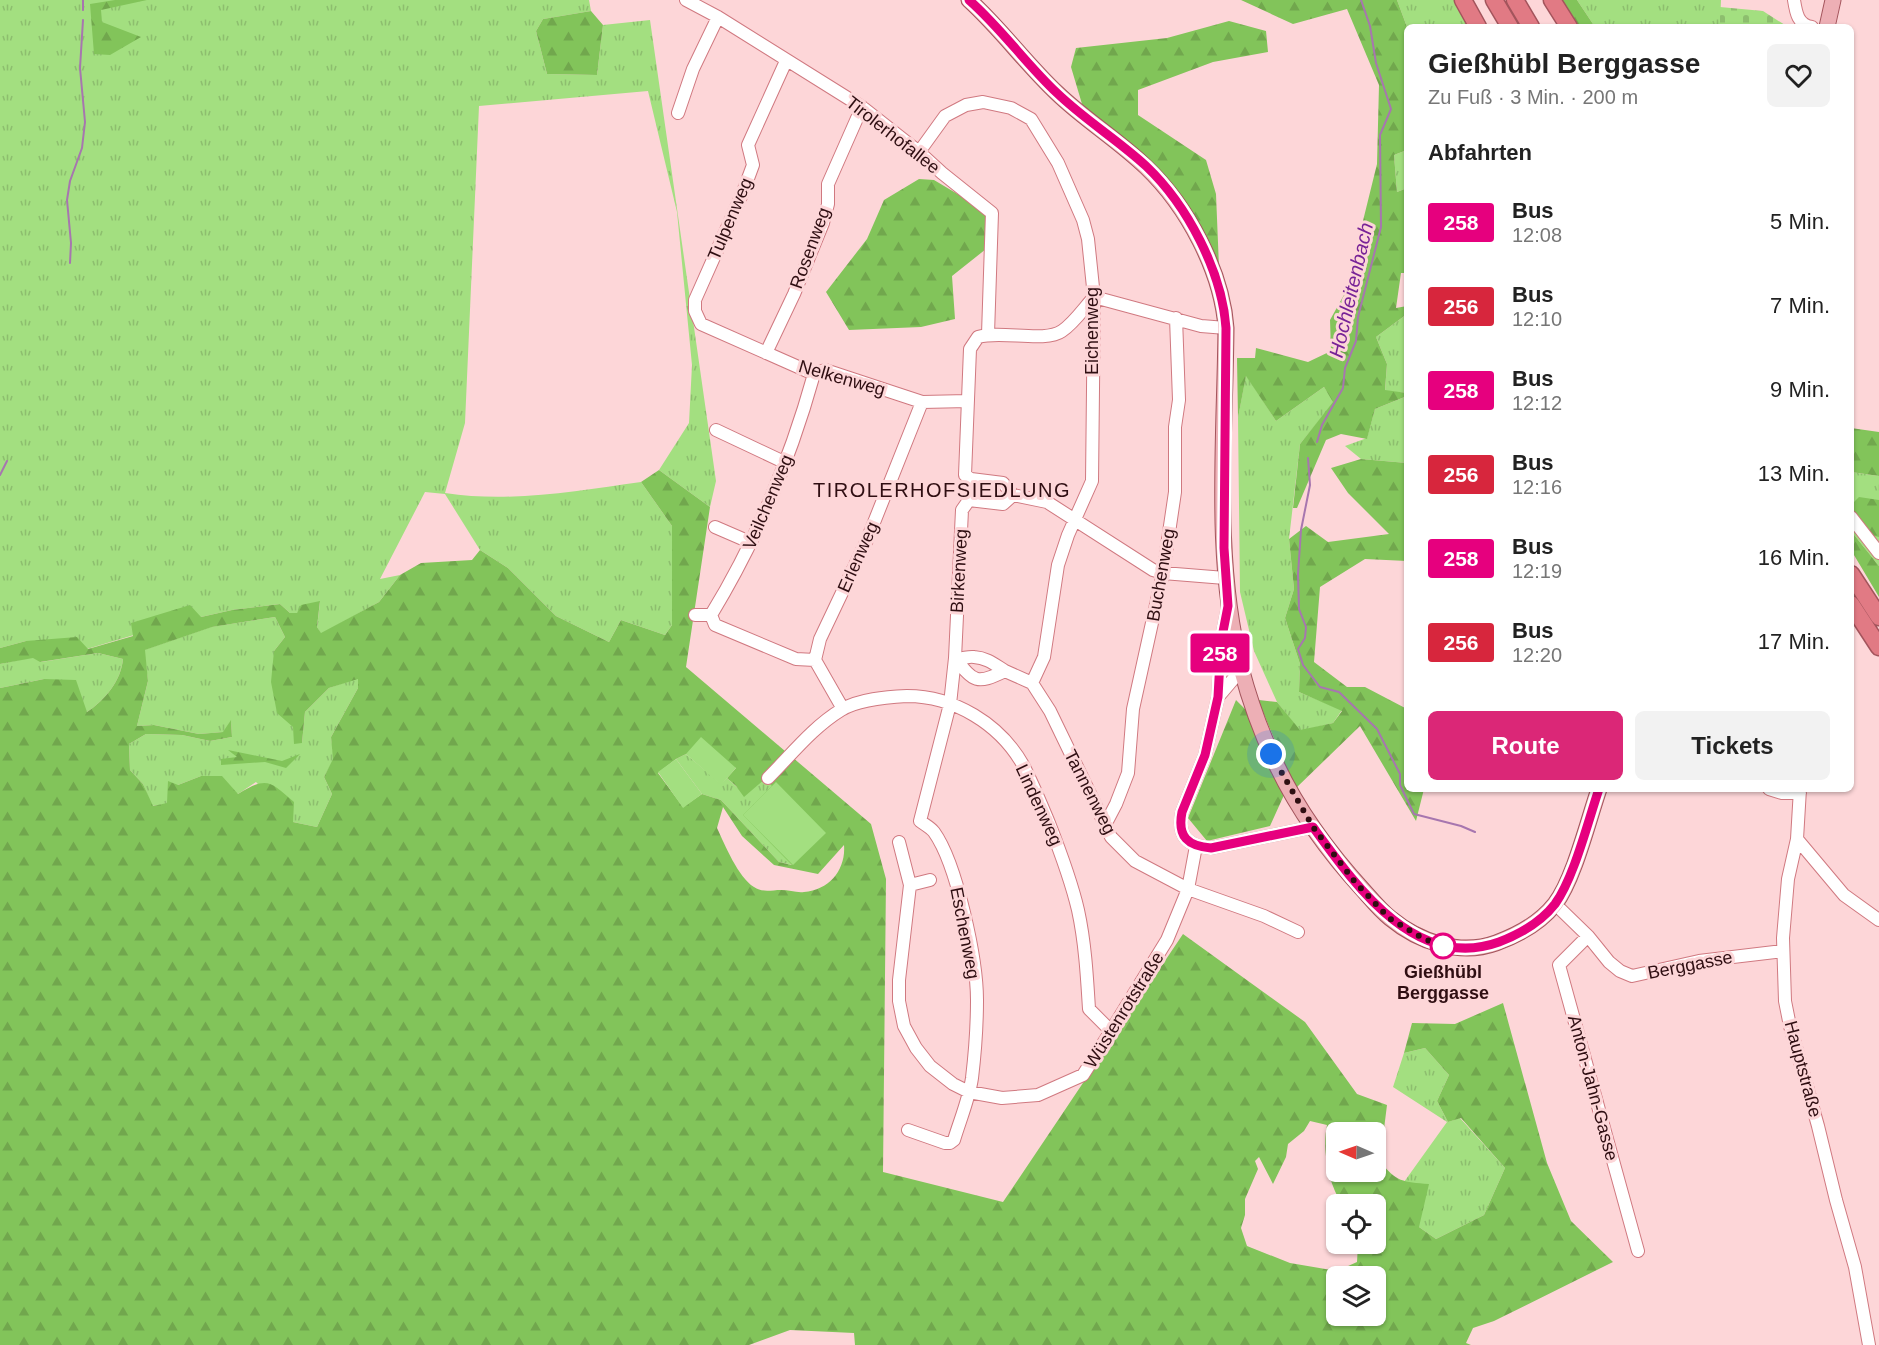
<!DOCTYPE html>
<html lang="de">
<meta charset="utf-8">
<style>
body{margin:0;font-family:Arial,sans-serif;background:#f2f2f2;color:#222;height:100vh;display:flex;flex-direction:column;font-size:22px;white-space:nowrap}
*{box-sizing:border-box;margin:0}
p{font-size:20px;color:#767676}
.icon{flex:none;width:33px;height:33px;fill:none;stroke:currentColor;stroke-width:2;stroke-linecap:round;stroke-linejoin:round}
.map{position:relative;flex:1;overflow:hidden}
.drawer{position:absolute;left:1404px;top:24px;width:450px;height:768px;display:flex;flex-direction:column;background:#fff;border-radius:9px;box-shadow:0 2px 4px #0004}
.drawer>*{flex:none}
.badge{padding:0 12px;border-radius:4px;font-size:21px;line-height:39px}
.needle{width:39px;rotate:272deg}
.buttons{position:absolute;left:1326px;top:1122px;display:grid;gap:12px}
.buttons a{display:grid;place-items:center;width:60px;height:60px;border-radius:9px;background:#fff;box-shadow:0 2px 4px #0004;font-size:30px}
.you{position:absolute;width:30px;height:30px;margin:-15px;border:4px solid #fff;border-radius:50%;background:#1a73e8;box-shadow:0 0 0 9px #1a73e833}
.map>.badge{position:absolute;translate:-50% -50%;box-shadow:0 0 0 3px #fff}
h2{padding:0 24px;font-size:22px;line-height:54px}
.round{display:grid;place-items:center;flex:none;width:63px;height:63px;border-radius:9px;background:#f2f2f2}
.overview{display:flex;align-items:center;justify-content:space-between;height:102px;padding:0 24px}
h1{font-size:28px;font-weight:800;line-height:45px}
.primary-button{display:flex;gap:12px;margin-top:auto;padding:12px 24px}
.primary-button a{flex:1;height:69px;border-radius:9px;background:#db2777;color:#fff;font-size:24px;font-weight:800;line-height:69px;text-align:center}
.primary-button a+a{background:#f2f2f2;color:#222}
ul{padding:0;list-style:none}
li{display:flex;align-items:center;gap:18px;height:84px;padding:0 24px}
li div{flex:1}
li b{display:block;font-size:22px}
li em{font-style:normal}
li .badge{min-width:66px;font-weight:700;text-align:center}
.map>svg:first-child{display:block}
</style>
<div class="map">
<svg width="1879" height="1345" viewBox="0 0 1879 1345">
<defs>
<pattern id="grass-tufts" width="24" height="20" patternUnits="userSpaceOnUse" patternTransform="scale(1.5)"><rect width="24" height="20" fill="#a3df80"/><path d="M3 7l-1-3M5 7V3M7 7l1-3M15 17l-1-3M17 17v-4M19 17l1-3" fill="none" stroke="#8dbe6e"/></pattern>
<pattern id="forest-firs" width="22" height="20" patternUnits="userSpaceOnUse" patternTransform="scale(1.5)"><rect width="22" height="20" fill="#82c45a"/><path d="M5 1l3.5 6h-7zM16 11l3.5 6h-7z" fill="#71a74d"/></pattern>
<pattern id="cemetery-stones" width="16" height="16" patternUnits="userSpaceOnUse" patternTransform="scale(1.5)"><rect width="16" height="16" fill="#a3df80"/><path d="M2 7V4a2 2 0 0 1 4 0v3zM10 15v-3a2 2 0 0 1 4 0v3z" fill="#8dbe6e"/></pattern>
</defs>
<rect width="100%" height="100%" fill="#fdd6d8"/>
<path fill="url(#grass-tufts)" d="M 0,0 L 589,0 L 591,11 L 543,19 L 536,31 L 547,74 L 597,75 L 603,25 L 650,20 L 716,481 L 710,507 L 659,470 L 689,423 L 692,365 L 677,212 L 648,91 L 479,106 L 465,423 L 445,493 C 510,503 577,491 641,482 L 672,526 L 672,625 L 665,635 L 621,620 L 609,642 L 556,616 L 508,568 L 480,550 L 445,494 L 425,492 L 380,579 L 400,575 L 379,602 L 321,634 L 317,627 L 320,602 L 297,613 L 290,613 L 280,604 L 232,610 L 201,617 L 132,623 L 134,635 L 87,649 L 26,641 L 0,648 Z
M 1397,0 L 1456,0 L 1471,27 L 1407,27 Z
M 1577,0 L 1721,0 L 1720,27 L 1595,27 Z
M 1407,150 L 1407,188 L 1397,192 L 1394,155 Z
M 1407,314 L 1407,393 L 1385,391 L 1387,364 L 1376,337 Z
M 1246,375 L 1276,421 L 1324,387 L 1334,402 L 1300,444 L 1289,539 L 1294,589 L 1285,618 L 1300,664 L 1299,692 L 1342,710 L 1333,723 L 1300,731 L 1277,702 L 1254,651 L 1240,592 L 1238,418 Z
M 1407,396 L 1407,463 L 1361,459 L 1345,446 L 1367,438 L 1375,409 Z
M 1851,472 L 1879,476 L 1879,566 L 1851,531 Z
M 275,617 L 285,637 L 274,651 L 293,726 L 302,743 L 305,712 L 329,688 L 358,678 L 358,688 L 331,737 L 334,759 L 324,777 L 332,794 L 317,827 L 293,822 L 256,782 L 238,794 L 201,776 L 178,785 L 167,804 L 152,806 L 143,784 L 130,770 L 129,744 L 146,734 L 182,735 L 210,741 L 232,737 L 231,721 L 224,732 L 199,734 L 154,725 L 137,726 L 148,681 L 144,650 L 211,627 Z
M 98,653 L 123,659 C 121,681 105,700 87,712 L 44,679 L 0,688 L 0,664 L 33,657 L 41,662 Z
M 686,754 L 721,784 L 727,778 L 742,792 L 765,779 L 773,786 L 793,865 L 779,862 L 721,800 L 702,794 L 676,759 Z
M 1425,1048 L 1449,1075 L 1437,1101 L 1448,1122 L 1460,1118 L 1505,1168 L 1484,1215 L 1436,1239 L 1419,1227 L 1404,1182 L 1447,1122 L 1393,1087 L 1404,1053 Z"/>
<path fill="url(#forest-firs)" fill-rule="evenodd" d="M 115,0 L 147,0 L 101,10 L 102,22 L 141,37 L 110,55 L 94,54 L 90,4 Z
M 1241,0 L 1397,0 L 1407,27 L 1407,150 L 1394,155 L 1397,192 L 1407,188 L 1407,273 L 1401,273 L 1396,308 L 1407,306 L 1407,314 L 1376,337 L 1387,364 L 1385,390 L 1407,393 L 1407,396 L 1375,409 L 1367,439 L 1341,434 L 1326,440 L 1297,508 L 1293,508 L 1300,444 L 1333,402 L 1324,387 L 1276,421 L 1246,376 L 1238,418 L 1237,358 L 1255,358 L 1256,348 L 1308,362 L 1331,351 L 1330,320 L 1360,266 L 1358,241 L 1377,164 L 1379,85 L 1347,9 L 1293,24 Z
M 1560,0 L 1577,0 L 1595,27 L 1576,27 Z
M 591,11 L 603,25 L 597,75 L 547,74 L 536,31 L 543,19 Z
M 1229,21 L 1266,31 L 1268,52 L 1213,62 L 1138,90 L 1138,115 L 1206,160 L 1216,194 L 1219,267 L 1184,199 L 1082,104 L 1071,67 L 1076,48 L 1167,38 Z
M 919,179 L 934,180 L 976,205 L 989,218 L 986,249 L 952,276 L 955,319 L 921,327 L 849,330 L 826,292 L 867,239 L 884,200 Z
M 1851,428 L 1879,432 L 1879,476 L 1851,472 Z
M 1361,459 L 1407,463 L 1407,561 L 1365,559 L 1320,587 L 1314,662 L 1347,687 L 1365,687 L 1407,709 L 1407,789 L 1424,789 L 1416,821 L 1360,726 L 1295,789 L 1258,700 L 1277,702 L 1300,730 L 1333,723 L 1342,711 L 1299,692 L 1300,664 L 1285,618 L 1294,589 L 1289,539 L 1306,526 L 1328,542 L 1389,534 L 1348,493 L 1331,468 Z
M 659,470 L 710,507 L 686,667 L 871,824 L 886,879 L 883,1172 L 1003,1202 L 1183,934 L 1305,1022 L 1357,1094 L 1387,1105 L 1380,1161 C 1396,1182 1403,1182 1429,1184 L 1419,1227 L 1436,1239 L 1484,1215 L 1505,1168 L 1461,1118 L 1448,1122 L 1437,1101 L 1449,1075 L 1425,1048 L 1404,1053 L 1412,1023 L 1455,1024 L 1503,1003 L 1547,1163 L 1571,1221 L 1613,1262 L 1494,1321 L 1473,1328 L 1466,1343 L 1471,1345 L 855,1345 L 854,1333 L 790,1330 L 749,1345 L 0,1345 L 0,688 L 44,679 L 76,680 L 87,712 C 105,700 121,681 123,659 L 98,653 L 40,662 L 33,658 L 0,664 L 0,648 L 26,641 L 77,637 L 88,649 L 133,636 L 131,623 L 190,605 L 201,617 L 232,610 L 280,604 L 290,613 L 297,613 L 301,605 L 320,601 L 317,627 L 321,633 L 379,602 L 400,575 L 421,563 L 472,560 L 480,550 L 508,568 L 556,616 L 609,642 L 621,620 L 665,635 L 672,625 L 672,526 L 641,482 ZM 275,617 L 285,637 L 274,651 L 271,682 L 277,713 L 293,727 L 294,744 L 302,743 L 305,712 L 329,688 L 358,679 L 358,688 L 331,737 L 333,759 L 324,777 L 332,794 L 317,827 L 293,822 L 294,802 C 270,781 267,776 238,794 L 222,776 L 201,776 L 178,785 L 168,781 L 167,803 L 153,806 L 143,784 L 130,770 L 129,744 L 146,734 L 182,735 L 210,741 L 232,737 L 231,720 L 223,732 L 199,734 L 154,725 L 137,726 L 148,681 L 145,650 L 212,627 ZM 686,754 L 736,768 L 727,778 L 736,786 L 744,797 L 765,779 L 772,786 L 743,815 L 792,865 L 779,862 L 721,800 L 702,794 L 683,807 L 658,773 L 676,759 ZM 723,807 L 742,836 L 774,865 L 818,874 L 844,845 C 846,869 830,890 804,892 C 797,893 789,890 781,890 C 771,890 763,893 754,887 C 738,877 725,845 717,828 ZM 1310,1121 L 1327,1125 C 1322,1150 1328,1183 1342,1204 L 1376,1204 L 1376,1244 L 1358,1244 L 1357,1262 L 1337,1271 L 1290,1263 L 1247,1246 L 1241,1228 L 1245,1215 L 1245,1199 L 1258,1169 L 1255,1161 L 1259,1157 L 1273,1184 L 1286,1157 L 1288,1144 L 1304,1131 ZM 1336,1132 L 1376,1132 L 1376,1172 L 1336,1172 ZM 1336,1276 L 1376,1276 L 1376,1316 L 1336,1316 Z
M 1859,497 L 1879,500 L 1879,537 L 1869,535 L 1851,510 L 1851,505 Z
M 1851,531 L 1879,566 L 1879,597 L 1851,550 Z
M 1236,700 L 1247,711 L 1284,795 L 1270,826 L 1207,841 L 1188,818 Z
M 228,750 L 282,761 L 300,754 L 286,768 L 265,762 L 221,765 L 221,759 L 237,757 Z"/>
<path fill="url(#cemetery-stones)" d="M 1720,7 L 1763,11 L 1788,27 L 1720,27 Z"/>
<path fill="#a3df80" d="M 701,737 L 736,768 L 721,785 L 686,754 Z
M 676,759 L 702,794 L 683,808 L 658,772 Z
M 776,782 L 826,833 L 793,865 L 743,815 Z"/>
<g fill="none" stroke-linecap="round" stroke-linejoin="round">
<path stroke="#a776af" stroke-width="2" d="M 83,0 L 83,10
M 70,263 L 71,243 L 67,200 L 70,181 L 82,148 L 85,122 L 80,68 L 83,20
M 1317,442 L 1322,425 L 1343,388 L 1345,368 L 1356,341 L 1358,317 L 1381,227 L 1380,135 L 1391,109 L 1376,63 L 1370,26 L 1361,0
M 1308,458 L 1310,485 L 1301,530 L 1298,574 L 1299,609 L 1306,627 L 1305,638 L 1298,649 L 1303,665 L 1320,687 L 1339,692 L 1377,729 L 1400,774 L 1400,785 L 1414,814 L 1461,826 L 1475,832
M 0,475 L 7,461"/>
<g stroke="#d07980" stroke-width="14">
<path id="minor" d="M 686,0 L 718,17 L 862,107 L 919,152 L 942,173 L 992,213 L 988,334
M 1794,0 C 1796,13 1798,25 1812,27
M 786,61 L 748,145 L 753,165 L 743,192 L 695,300 L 695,311 L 701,324 L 814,374 L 825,370 L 922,402 L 968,401
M 678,113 L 693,69 L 718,17
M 919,152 L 945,116 L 966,105 L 983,102 L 1011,108 L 1031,119 L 1058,163 L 1083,220 L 1088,239 L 1094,297 L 1092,481 L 1068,535 L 1058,565 L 1044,657 L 1032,683
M 766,353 L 794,294 L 823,223 L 828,204 L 828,184 L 862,107
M 814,374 C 790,460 758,538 711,615 L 715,625 L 796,659 L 815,660
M 716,430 L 786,463
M 971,479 L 1003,483 L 1013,495
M 969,500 L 1003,504 L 1013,495 L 1047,502 L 1153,570 L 1163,573 L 1225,578
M 1851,517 L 1879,553
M 715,527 L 752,543
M 1228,606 L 1221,642 L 1218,697 L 1205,755 L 1182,812 C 1177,837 1188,846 1211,848 L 1313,827
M 695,615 L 711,615
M 955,658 C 974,682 976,685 1005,671 L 1032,683 L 1050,711 L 1111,837 L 1135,861 L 1188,889 L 1264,916 L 1298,932
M 955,658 C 962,660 967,656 974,657 C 987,658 994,664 1005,671
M 1218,697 L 1241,670
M 843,709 L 815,660 L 820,639 L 867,540 L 922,402
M 768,778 C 791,755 813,727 841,710 C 859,699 887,697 907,696 C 954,696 1000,724 1023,765 C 1033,784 1041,804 1049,823 C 1060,851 1071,880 1078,910 C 1085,942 1087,976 1089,1009 L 1111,1031
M 1769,789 L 1782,793 L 1800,793
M 1800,789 L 1797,839 L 1788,879 L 1783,938 L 1785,1001 L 1790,1026 L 1818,1126 L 1836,1200 L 1855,1267 L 1869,1345
M 1105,825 L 1116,804 L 1128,773 L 1133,709 L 1163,573 L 1175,492 L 1175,427 L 1179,400 L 1176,318
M 1797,839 L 1844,895 L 1879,920
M 899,842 L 910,885
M 930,880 L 910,885 L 899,980 L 899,1001 L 904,1026 L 916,1048 L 930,1066 L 953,1084 L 969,1092 L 1002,1098 L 1038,1095 L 1083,1075 L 1111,1031 L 1167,940 L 1188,889 L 1196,846
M 1555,904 L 1588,936 L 1609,962 L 1620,971 L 1632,976 L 1699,961 L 1783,951
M 1588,936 L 1559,965 L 1638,1251
M 908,1130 L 945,1143 L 950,1143 L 954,1140 C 960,1120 969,1099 972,1078 C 975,1053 977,1026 977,1000 C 977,960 957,864 934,832 C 930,827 925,825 920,821 L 950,704 L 955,658 L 962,510 L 969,500 L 971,479 L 965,475 L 970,349 L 978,337 C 1001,330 1045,343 1062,331 C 1074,323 1084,308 1094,297 L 1201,326 L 1226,328"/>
</g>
<g stroke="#a3545c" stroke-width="17">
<path id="major" d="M 969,0 C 1001,29 1026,64 1057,93 C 1085,120 1118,140 1146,167 C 1187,206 1222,271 1226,328 C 1225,440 1213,559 1241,668 C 1250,702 1262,735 1277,766 C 1299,812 1330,854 1364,891 C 1372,900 1380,910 1390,918 C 1419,942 1460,956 1496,943 C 1518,935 1540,923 1555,904 C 1574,879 1588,821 1599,789
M 1827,27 L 1833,0"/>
</g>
<g stroke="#a3545c" stroke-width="19">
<path id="highway" d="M 1463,0 L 1478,27
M 1494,0 L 1510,27
M 1515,0 L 1531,27
M 1552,0 L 1569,27
M 1851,574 L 1879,617
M 1851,604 L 1879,647"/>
</g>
<use href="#minor" stroke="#fff" stroke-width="12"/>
<use href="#major" stroke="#edafb5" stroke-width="15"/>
<use href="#highway" stroke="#e17a84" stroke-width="16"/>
</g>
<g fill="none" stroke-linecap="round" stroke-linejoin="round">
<g stroke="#fff" stroke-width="14">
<path id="line" d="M 969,0 C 1001,28 1026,64 1057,93 C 1085,120 1118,140 1146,166 C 1187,205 1222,271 1226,328 L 1224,548 L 1228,606 L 1221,642 L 1218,697 L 1205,755 L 1182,812 C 1177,837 1188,846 1211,848 L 1313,827 C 1356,886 1416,972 1499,942 C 1520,934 1541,922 1555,904 C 1574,878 1588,821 1599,789"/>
</g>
<use href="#line" stroke="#e6007e" stroke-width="9"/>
<path stroke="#2f0e12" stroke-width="6" stroke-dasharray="0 10.8" d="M 1271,754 L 1313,827 L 1355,882 L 1389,918 L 1424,939 L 1443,946"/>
</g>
<circle fill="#fff" stroke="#e6007e" stroke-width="3" cx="1443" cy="946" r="12"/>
<g text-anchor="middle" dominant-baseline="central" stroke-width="6" stroke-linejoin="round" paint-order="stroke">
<g font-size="18" fill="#2f0e12" stroke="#fdd6d8">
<text transform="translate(893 135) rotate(38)">Tirolerhofallee</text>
<text transform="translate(730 219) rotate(-67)">Tulpenweg</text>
<text transform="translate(810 248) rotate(-70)">Rosenweg</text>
<text transform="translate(1092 331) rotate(-90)">Eichenweg</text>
<text transform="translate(842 378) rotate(16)">Nelkenweg</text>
<text transform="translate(768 502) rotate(-67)">Veilchenweg</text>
<text transform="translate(858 557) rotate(-66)">Erlenweg</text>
<text transform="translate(959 571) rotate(-87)">Birkenweg</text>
<text transform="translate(1161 575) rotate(-80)">Buchenweg</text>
<text transform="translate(1090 792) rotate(63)">Tannenweg</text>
<text transform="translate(1039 805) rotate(65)">Lindenweg</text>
<text transform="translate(965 933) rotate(79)">Eschenweg</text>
<text transform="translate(1690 965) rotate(-11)">Berggasse</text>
<text transform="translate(1124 1010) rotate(-58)">Wüstenrotstraße</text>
<text transform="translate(1803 1069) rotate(75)">Hauptstraße</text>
<text transform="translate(1593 1088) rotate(75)">Anton-Jahn-Gasse</text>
</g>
<g font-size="18" font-weight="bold" fill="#2f0e12" stroke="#fdd6d8">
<text x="1443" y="972">Gießhübl<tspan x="1443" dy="21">Berggasse</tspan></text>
</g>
<g font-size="20" font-style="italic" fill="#782397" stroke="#fdd6d8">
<text transform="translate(1351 290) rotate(-77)">Hochleitenbach</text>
</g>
<g font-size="20" letter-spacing="1.5" fill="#2f0e12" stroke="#fdd6d8">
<text x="942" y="490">TIROLERHOFSIEDLUNG</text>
</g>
</g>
</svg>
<div class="buttons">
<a><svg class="needle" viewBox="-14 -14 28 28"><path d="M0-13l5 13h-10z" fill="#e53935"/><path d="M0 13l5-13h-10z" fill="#767676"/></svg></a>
<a><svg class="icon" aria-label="locate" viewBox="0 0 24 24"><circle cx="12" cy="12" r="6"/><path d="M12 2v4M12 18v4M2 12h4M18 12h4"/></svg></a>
<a><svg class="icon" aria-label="layers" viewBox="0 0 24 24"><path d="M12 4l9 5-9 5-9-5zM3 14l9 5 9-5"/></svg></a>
</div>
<div class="you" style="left:1271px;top:754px"></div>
<b class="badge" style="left:1220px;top:653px;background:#e6007e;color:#fff">258</b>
<section class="drawer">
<div class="overview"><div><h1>Gießhübl Berggasse</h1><p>Zu Fuß · 3 Min. · 200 m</p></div><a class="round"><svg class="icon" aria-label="heart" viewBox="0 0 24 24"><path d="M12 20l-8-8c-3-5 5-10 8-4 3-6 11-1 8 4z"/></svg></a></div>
<h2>Abfahrten</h2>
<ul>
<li><span class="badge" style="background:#e6007e;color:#fff">258</span><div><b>Bus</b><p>12:08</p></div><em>5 Min.</em></li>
<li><span class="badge" style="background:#d7263d;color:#fff">256</span><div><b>Bus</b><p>12:10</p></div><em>7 Min.</em></li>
<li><span class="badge" style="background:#e6007e;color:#fff">258</span><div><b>Bus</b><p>12:12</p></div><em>9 Min.</em></li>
<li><span class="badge" style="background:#d7263d;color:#fff">256</span><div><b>Bus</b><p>12:16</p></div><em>13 Min.</em></li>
<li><span class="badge" style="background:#e6007e;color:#fff">258</span><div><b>Bus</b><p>12:19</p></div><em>16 Min.</em></li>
<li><span class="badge" style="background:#d7263d;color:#fff">256</span><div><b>Bus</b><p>12:20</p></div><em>17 Min.</em></li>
</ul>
<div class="primary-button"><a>Route</a><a>Tickets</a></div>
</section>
</div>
